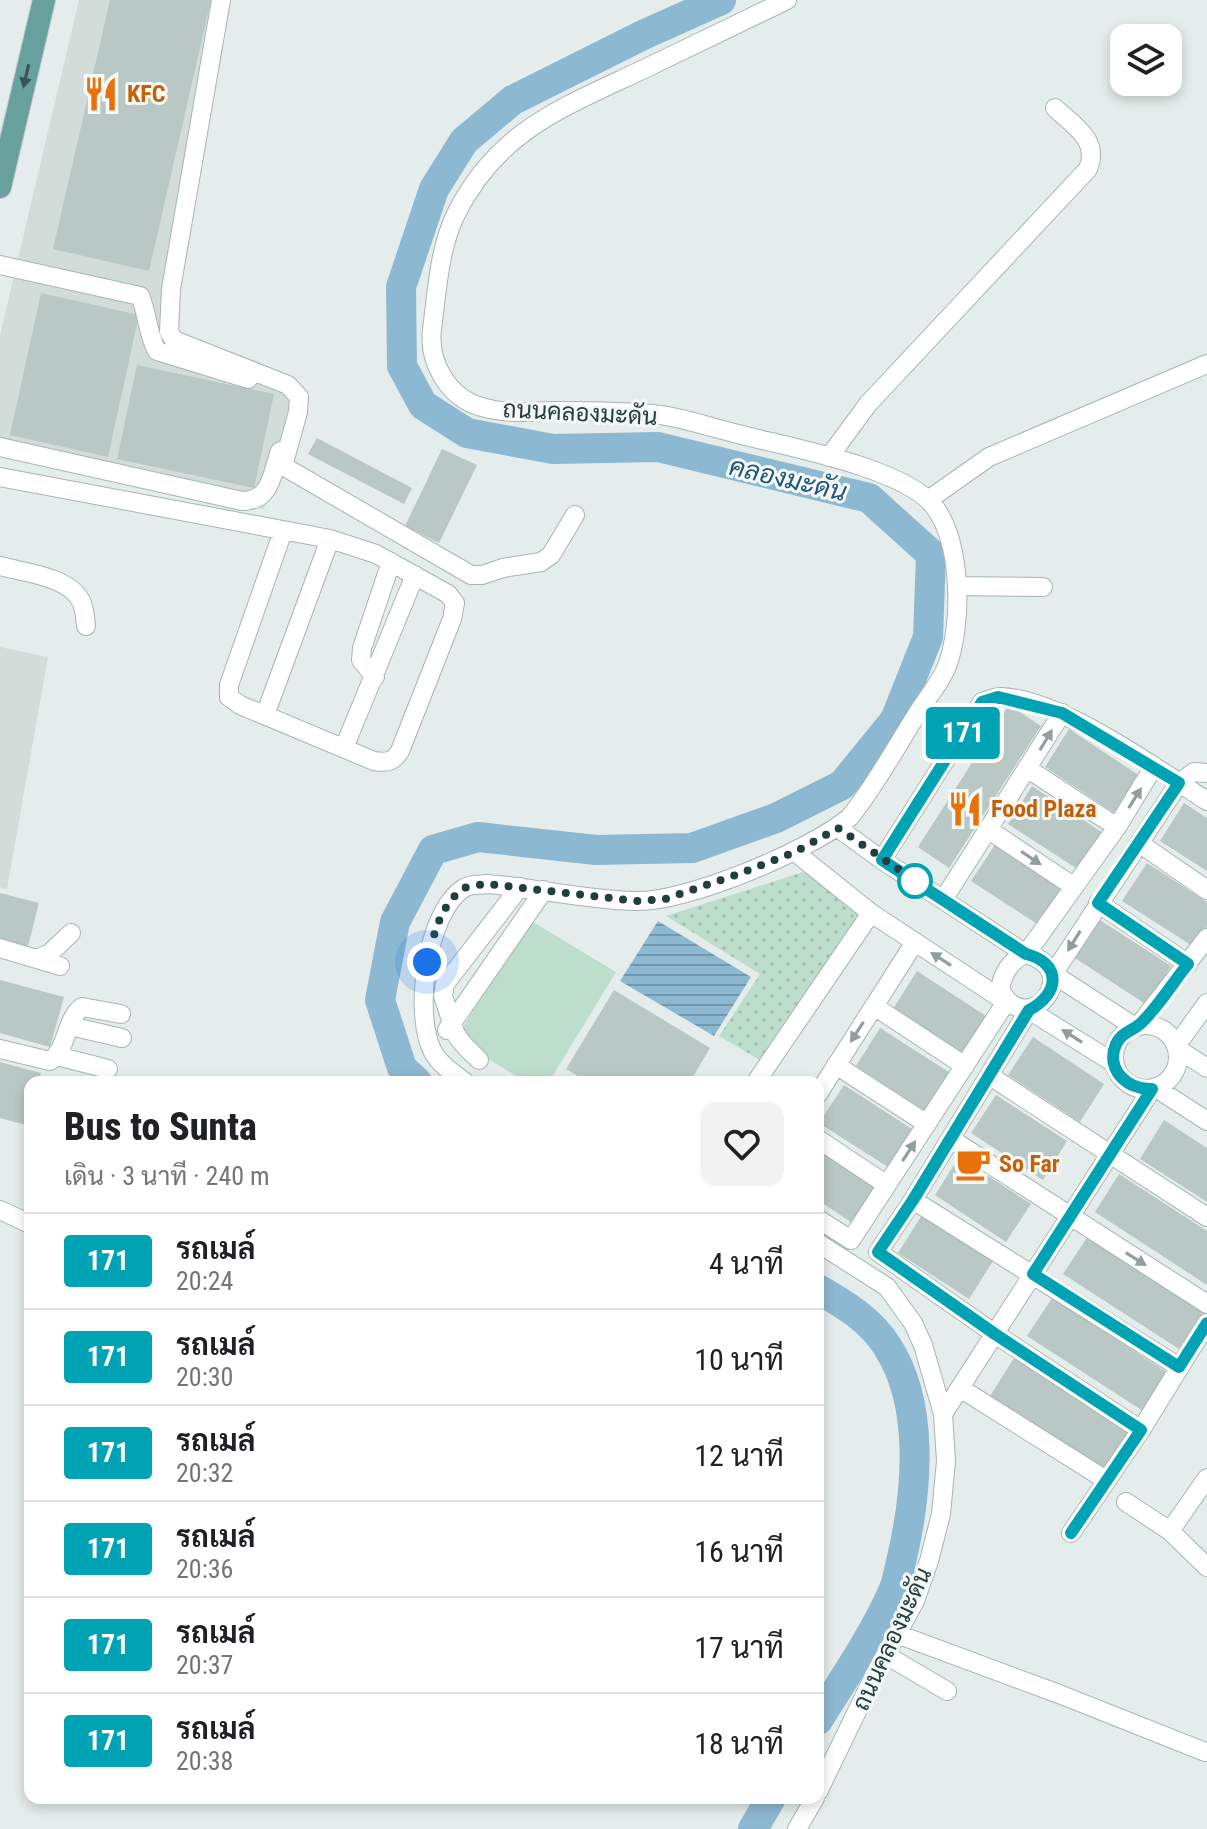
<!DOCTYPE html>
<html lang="th">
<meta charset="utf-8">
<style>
body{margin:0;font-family:"Roboto Condensed",Sarabun,sans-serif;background:#f2f2f2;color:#202124;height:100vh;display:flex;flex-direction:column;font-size:30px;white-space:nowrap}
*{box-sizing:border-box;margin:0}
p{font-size:26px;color:#757577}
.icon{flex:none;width:44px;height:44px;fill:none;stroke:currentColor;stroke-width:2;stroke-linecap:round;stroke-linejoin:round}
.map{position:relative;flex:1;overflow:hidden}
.sheet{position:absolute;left:24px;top:1076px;width:800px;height:728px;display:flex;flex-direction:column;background:#fff;border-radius:16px;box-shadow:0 4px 12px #0003}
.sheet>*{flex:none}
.badge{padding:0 16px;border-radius:6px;font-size:28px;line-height:52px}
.buttons{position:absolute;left:1110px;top:24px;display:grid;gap:16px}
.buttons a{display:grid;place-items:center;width:72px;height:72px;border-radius:16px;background:#fff;box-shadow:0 4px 12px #0003;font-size:40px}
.you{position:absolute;width:40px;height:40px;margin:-20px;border:6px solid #fff;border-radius:50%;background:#1a73e8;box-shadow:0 0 0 12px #1a73e833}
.map>.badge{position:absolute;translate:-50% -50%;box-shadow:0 0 0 4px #fff}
.round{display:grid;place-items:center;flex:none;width:84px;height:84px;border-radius:16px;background:#f2f2f2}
.summary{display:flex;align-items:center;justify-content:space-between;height:136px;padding:0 40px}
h1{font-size:38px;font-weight:800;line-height:60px}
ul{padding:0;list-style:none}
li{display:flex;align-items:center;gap:24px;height:96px;padding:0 40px;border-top:2px solid #e0e0e0}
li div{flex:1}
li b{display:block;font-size:30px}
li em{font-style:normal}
li .badge{min-width:88px;font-weight:700;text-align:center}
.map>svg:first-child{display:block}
</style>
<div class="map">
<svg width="1207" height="1829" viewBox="0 0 1207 1829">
<defs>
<pattern id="grass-dots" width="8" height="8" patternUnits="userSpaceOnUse" patternTransform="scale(2)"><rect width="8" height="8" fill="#bdddcd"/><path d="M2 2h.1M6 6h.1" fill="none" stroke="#a2bfb1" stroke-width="1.8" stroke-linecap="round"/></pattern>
<pattern id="water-rules" width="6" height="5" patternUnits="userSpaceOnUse" patternTransform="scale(2)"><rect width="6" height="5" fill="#8db8d1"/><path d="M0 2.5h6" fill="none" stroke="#7397ab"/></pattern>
</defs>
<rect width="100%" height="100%" fill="#e4edeb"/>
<path fill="#d2ddda" d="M 79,0 L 220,0 L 167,344 L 283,383 L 300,406 L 280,474 L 264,509 L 0,455 L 0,335 Z
M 0,647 L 48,657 L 7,889 L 0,887 Z"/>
<path fill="url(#grass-dots)" d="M 806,871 L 864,917 L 765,1063 L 719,1036 L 760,974 L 666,916 Z"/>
<path fill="#bdddcd" d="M 528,919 L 616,972 L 549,1082 L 526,1082 L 456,1039 Z"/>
<path fill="url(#water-rules)" d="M 658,921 L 751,977 L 714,1036 L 620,981 Z"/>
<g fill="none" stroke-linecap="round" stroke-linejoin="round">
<path stroke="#8db8d1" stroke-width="30" d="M 417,1082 L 402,1068 L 380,1000 L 395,922 L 433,850 L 478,837 L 596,850 L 692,848 L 776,818 L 842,785 L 895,720 L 928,637 L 931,554 L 869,498 L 658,447 L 553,449 L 467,433 L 423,405 L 402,366 L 401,287 L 434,189 L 464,141 L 513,100 L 643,35 L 721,0
M 818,1289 C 844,1304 871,1320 887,1346 C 925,1404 917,1490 903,1553 C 900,1565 898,1578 894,1589 C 874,1635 844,1678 818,1720
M 753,1829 L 771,1798"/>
</g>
<path fill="#b9c8c5" d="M 110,0 L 211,0 L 149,271 L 53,249 Z
M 41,293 L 139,315 L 108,457 L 10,435 Z
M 137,365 L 274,394 L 254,488 L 117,459 Z
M 317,438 L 412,488 L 404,504 L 308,454 Z
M 442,449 L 477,465 L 439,543 L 405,526 Z
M 1009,705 L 1041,726 L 949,868 L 918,847 Z
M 1069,729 L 1140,776 L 1116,814 L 1045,767 Z
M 1032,786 L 1103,833 L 1079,870 L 1008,824 Z
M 1184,803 L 1207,818 L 1207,871 L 1160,841 Z
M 996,843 L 1067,890 L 1042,927 L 971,881 Z
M 1147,863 L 1207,902 L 1207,927 L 1194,947 L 1122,901 Z
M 0,893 L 39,903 L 28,946 L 0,939 Z
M 1100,920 L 1171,966 L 1147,1005 L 1075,958 Z
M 917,971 L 989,1018 L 964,1056 L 893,1009 Z
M 0,980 L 64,997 L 50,1047 L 0,1033 Z
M 614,990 L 710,1048 L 690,1082 L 588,1082 L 566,1069 Z
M 880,1028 L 952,1074 L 927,1112 L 856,1066 Z
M 1033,1037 L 1104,1084 L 1080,1122 L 1008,1075 Z
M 0,1062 L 41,1073 L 38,1082 L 30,1082 L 30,1111 L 26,1125 L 0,1118 Z
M 844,1085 L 915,1131 L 891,1169 L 819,1123 Z
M 996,1095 L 1067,1141 L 1043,1180 L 971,1133 Z
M 1164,1120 L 1207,1148 L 1207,1202 L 1140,1159 Z
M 818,1146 L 880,1187 L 855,1225 L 818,1200 Z
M 959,1157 L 1031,1204 L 1006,1242 L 935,1195 Z
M 1119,1174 L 1207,1231 L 1207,1285 L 1095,1212 Z
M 922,1215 L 993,1261 L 969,1299 L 898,1253 Z
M 1088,1236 L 1204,1311 L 1179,1349 L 1063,1274 Z
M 1052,1298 L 1168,1373 L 1143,1411 L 1027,1336 Z
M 1014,1358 L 1131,1433 L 1106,1471 L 990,1396 Z"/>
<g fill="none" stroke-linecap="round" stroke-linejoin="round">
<g stroke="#a6b5b3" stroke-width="20">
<path id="minor" d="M 221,0 L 171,289 L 169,332 L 174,340 L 288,385 L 299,397 L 298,412 L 283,466 L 471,575 L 482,575 L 503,568 L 541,562 L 551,555 L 575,515
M 0,265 L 140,296 C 148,314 147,333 157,351 L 248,379
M 0,447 L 242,501 C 271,501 272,474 280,451
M 829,457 L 868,404 L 1088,169 C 1100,140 1074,126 1055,108
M 0,477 L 330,539 L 376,554 L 448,594 L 455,603 L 452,619 L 400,751 C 393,762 387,763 374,761 L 240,705 L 229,697 L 229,685 L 283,531
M 928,500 L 989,457 L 1207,364
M 0,566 C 25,573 68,576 81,601 C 85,609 85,618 86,626
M 958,586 L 1043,587
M 375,677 L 361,660 L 362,648 L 391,562
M 265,715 L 330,539
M 344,748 L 415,575
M 1028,769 L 1117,827
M 838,828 L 882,860 L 1026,954 L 1117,827 L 1154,766
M 989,830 L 1073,886
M 1139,843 L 1207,890
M 795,852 L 871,913 L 1006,1002 L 851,1240 L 818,1219
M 882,860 L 982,702 C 988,700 995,697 1001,697 C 1060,699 1156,768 1207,801
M 943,900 L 1062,713
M 1098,903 L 1188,964
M 0,948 L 60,966
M 1026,954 C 1086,970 1027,1043 1000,989 C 1003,973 1010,960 1026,954 Z
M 37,959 L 50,953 L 71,933
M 874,1006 L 965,1066
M1114 1057a32 32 0 1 1 64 0a32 32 0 1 1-64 0Z
M 1139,1025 L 1207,938
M 70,1026 L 122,1038
M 1135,1027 L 1053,974 L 1179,783 L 1194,772 L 1207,773
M 447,1030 L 452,1023 L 443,996 L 445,984 L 520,887
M 1176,1046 L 1207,1003
M 0,1049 L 50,1061 C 68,1048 65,1020 82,1007 L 121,1014
M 1178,1049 L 1207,1068
M 57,1056 L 108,1069
M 479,1060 C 468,1049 455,1039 452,1023 L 544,890
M 1114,1063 L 1029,1010 L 913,1200 L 878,1252 L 995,1334 L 1141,1430
M 836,1065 L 927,1124
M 990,1076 L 1207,1217
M 465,1082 C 454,1074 439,1064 433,1052 C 413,1015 426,912 464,888 C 470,884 481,885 488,884 C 537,888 586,900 635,901 C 686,903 811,850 850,817 C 875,786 895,749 917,714 C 926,699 941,682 947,666 C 963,624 962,541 933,505 C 901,467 787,447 738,434 C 713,428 687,419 661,415 C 626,411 589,411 553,411 C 529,412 505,414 482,407 C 448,398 428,362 432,329 C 437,292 439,250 455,216 C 497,130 564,107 644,69 C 691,46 739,23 787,0
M 756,1082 L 871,913
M 1156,1088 L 1207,1121
M 818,1094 L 915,942
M 818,1139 L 887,1185
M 951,1139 L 1207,1304
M 913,1200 L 1179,1367
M 0,1210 L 30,1224
M 818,1243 L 887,1287 L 913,1323 L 923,1345 L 943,1414 L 946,1461 L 941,1514 L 929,1561 L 915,1601 L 875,1674 L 818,1792
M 960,1388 L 1106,1480
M 943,1414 L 1152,1089
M 1207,1478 L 1170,1531 L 1207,1567
M 1126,1502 L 1170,1531
M 1071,1533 L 1141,1430 L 1207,1323
M 897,1634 L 1059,1694 L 1205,1752
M 886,1655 L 947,1691
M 797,1829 L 815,1798"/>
</g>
<g stroke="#c1c9c9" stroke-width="24">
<path id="major" d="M 0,187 L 44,0"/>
</g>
<use href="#minor" stroke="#fff" stroke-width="18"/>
<use href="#major" stroke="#69a19f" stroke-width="22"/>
</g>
<defs><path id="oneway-solid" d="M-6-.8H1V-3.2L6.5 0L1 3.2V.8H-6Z" transform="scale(2)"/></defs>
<use fill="#345756" href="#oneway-solid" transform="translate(26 76) rotate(103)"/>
<g fill="#919e9e">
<use href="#oneway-solid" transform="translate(1046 740) rotate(-59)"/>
<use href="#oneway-solid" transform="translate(1135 798) rotate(-58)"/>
<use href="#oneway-solid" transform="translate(1031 858) rotate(34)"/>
<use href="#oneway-solid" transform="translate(1074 941) rotate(122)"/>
<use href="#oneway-solid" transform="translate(941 959) rotate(-147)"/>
<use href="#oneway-solid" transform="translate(857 1032) rotate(123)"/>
<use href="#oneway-solid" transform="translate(1072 1036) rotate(-148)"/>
<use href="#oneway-solid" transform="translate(909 1151) rotate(-57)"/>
<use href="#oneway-solid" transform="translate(1136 1259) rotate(32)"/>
</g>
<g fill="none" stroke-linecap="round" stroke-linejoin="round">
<g stroke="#fff" stroke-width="18">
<path id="line" d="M 1071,1533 L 1141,1430 L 995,1334 L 878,1252 L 913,1200 L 1029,1010 C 1060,994 1062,963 1026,954 L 882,860 L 982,702 L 998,697 L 1062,713 L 1179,783 L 1098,903 L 1188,964 C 1173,982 1157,1009 1140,1024 C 1131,1032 1122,1032 1116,1044 C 1105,1070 1128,1090 1152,1089 L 1033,1274 L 1179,1367 L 1207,1323"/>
</g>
<use href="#line" stroke="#00a3b4" stroke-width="12"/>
<path stroke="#233e3d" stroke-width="8" stroke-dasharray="0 14.4" d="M 427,962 C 433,937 440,905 463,889 C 469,885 481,885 488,884 L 636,901 L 665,899 L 736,875 L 795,852 L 838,828 L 923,886 L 915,881"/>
</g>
<defs>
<g id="restaurant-bare" transform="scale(2.76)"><path d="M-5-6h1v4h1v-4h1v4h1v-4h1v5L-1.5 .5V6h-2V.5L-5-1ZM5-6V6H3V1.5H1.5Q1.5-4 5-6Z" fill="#e8710a" stroke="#f4f9f8" stroke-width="2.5" paint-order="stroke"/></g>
<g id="cafe-bare" transform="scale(2.76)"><path d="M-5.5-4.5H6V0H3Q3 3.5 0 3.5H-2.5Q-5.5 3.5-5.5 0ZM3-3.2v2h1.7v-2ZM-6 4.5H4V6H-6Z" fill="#e8710a" stroke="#f4f9f8" stroke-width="2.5" paint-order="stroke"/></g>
</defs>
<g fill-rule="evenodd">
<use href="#restaurant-bare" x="101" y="94"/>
<use href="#restaurant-bare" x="965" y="809"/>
<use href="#cafe-bare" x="973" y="1164"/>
</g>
<circle fill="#fff" stroke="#00a3b4" stroke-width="4" cx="915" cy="881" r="16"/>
<g text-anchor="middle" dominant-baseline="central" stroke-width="6" stroke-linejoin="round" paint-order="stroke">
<g font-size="24" font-weight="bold" fill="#c56008" stroke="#f4f9f8" text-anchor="start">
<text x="127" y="94">KFC</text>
<text x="991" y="809">Food Plaza</text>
<text x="999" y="1164">So Far</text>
</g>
<g font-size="24" fill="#233e3d" stroke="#f4f9f8">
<text transform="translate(580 413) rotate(3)">ถนนคลองมะดัน</text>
<text transform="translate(892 1639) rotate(-65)">ถนนคลองมะดัน</text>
</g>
<g font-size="26" font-style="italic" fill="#1e5779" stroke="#f4f9f8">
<text transform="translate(788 479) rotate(13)">คลองมะดัน</text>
</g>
</g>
</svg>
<div class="buttons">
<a><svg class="icon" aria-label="layers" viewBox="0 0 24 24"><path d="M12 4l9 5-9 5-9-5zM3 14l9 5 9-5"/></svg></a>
</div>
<div class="you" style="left:427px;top:962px"></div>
<b class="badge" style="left:963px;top:733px;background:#00a3b4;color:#fff">171</b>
<section class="sheet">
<div class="summary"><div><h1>Bus to Sunta</h1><p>เดิน · 3 นาที · 240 m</p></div><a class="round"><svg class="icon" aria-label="heart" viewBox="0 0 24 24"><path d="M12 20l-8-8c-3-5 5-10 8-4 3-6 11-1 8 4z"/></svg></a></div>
<ul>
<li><span class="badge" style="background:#00a3b4;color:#fff">171</span><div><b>รถเมล์</b><p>20:24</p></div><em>4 นาที</em></li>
<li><span class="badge" style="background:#00a3b4;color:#fff">171</span><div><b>รถเมล์</b><p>20:30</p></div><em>10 นาที</em></li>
<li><span class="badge" style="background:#00a3b4;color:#fff">171</span><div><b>รถเมล์</b><p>20:32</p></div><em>12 นาที</em></li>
<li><span class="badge" style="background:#00a3b4;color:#fff">171</span><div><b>รถเมล์</b><p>20:36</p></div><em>16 นาที</em></li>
<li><span class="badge" style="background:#00a3b4;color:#fff">171</span><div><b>รถเมล์</b><p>20:37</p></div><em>17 นาที</em></li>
<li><span class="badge" style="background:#00a3b4;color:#fff">171</span><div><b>รถเมล์</b><p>20:38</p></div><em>18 นาที</em></li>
</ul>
</section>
</div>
